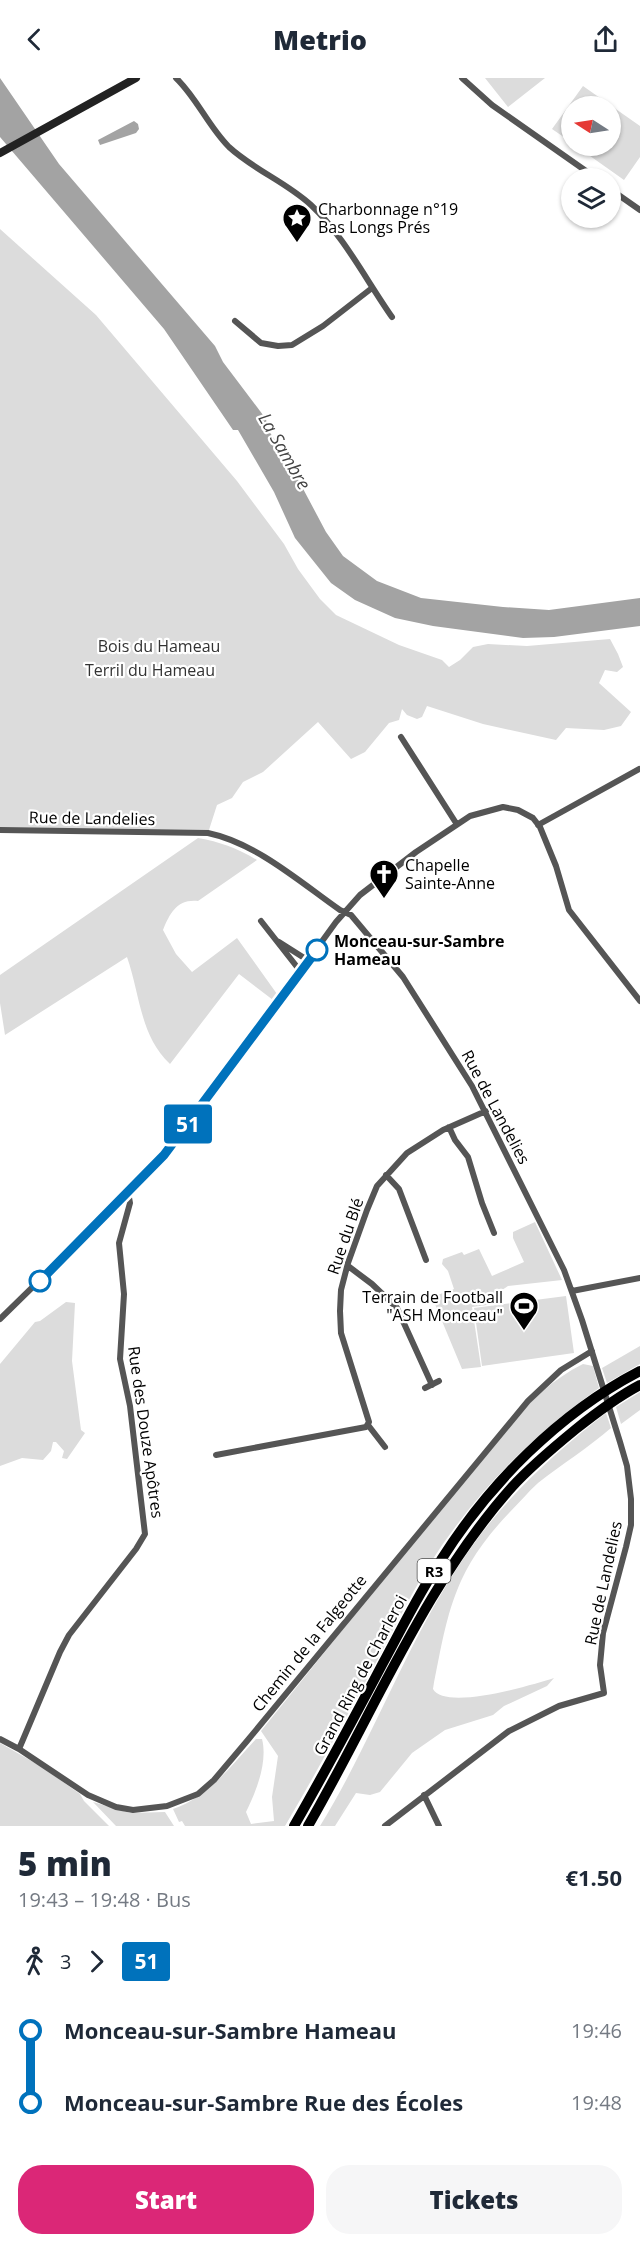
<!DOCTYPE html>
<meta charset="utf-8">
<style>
body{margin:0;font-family:"Open Sans",sans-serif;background:#f6f6f7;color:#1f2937;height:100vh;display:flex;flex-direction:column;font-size:22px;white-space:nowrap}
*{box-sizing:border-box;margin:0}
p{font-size:20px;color:#747a83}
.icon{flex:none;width:33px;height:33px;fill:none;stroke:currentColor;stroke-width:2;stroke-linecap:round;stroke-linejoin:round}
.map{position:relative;height:1748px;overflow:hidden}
.details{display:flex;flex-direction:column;background:#fff;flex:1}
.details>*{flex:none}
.badge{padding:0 12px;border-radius:4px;font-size:21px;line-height:39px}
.needle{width:39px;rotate:282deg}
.buttons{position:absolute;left:561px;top:18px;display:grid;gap:12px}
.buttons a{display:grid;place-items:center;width:60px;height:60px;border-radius:50%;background:#fff;box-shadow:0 2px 4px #0004;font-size:30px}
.map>.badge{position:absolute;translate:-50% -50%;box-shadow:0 0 0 3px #fff}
.legs{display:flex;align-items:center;gap:9px;height:66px;padding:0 18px;font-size:20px}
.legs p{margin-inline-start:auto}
.summary{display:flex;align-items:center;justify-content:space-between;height:102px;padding:0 18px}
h1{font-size:33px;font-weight:800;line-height:45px}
.cta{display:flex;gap:12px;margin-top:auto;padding:12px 18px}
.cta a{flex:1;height:69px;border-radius:24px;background:#db2777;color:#fff;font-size:24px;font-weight:800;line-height:69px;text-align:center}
.cta a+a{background:#f6f6f7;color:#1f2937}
ul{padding:0 18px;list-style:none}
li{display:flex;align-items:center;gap:21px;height:72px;font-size:22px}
li i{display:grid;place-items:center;width:9px;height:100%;margin:0 8px;background:currentColor}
li i::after{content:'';width:15px;height:15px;margin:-8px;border:4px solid;border-radius:50%;background:#fff}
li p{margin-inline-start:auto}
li:first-child i{background:linear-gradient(#0000 50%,currentColor 0)}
li:last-child i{background:linear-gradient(currentColor 50%,#0000 0)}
header{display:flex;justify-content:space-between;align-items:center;height:78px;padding:0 18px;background:#fff;font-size:27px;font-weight:800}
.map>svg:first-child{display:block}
</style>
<header><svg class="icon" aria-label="back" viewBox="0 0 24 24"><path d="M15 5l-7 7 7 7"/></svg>Metrio<svg class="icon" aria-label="share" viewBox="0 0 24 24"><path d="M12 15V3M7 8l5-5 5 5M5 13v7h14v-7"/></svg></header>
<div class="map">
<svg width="640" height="1748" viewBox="0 0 640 1748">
<rect width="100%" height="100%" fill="#fff"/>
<path fill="#dcdcdc" d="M 485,0 L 545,0 L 508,29 Z
M 583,8 L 640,48 L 640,79 L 624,102 L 576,68 L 610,68 L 610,28 L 572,28 L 571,64 L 552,51 Z
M 0,151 L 96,237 L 237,403 L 284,466 L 298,491 L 320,521 L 336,537 L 399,567 L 442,582 L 449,589 L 460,582 L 473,569 L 488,566 L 527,568 L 610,561 L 618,576 L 623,589 L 617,594 L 605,592 L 599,605 L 631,634 L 621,648 L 604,652 L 566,650 L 556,662 L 483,646 L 427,628 L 422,639 L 417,641 L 407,637 L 402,631 L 399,642 L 389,645 L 365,674 L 351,681 L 318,644 L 263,694 L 243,704 L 232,720 L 217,727 L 208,755 L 0,752 Z
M 198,760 C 220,764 237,770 257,782 L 198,823 C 177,821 170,835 163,852 L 176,876 L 192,894 L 237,860 L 277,916 L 273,922 L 239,896 L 170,986 C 140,958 140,916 127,879 L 5,957 L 0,925 L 0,897 Z
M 535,1144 L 562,1202 L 508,1208 L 493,1218 L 495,1226 L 472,1229 L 481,1289 L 462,1291 L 432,1219 L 454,1211 L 448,1193 L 442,1186 L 443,1181 L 462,1174 L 464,1177 L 479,1171 L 492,1198 L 524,1184 L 513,1160 L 513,1154 Z
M 566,1218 L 574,1275 L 482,1288 L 474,1230 Z
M 66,1224 L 75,1225 L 72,1283 L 81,1352 L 85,1355 L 67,1381 L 62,1380 L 64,1373 L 56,1364 L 53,1364 L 51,1373 L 43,1382 L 22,1380 L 0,1388 L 0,1286 L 35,1244 L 40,1243 Z
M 640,1268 L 640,1286 L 607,1305 L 602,1290 Z
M 583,1286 L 593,1288 L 599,1310 C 543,1350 494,1396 453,1452 C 424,1490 402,1535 380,1577 C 349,1634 318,1692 285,1748 L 185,1748 L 182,1743 L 179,1744 L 173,1731 C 208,1719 231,1688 256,1661 L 262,1661 C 268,1684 256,1714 246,1734 L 251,1746 L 274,1743 L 272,1719 L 278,1678 L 261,1653 C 327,1572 391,1490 459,1410 C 496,1365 530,1312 583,1286 Z
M 640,1314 L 640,1332 L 621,1346 L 616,1329 Z
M 606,1335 L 611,1350 C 588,1370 562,1386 538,1405 C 528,1414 519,1425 509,1435 C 453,1494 448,1534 433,1611 C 445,1633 532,1607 554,1600 L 547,1608 L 504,1628 L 493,1637 L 445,1652 L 412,1675 L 380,1714 L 370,1717 L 356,1715 L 335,1748 L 320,1748 C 376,1657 410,1554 473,1467 C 510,1415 556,1374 606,1335 Z
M 0,1665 L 42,1689 L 80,1716 L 84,1723 L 109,1748 L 0,1748 Z
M 93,1724 L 130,1735 L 165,1734 L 174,1748 L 116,1748 Z"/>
<path fill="#a3a3a3" d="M 0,0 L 59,86 L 215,268 L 223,284 L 266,341 L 268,352 L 283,373 L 326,454 L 343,478 L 377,503 L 421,520 L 503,529 L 549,532 L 640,520 L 640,548 L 554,559 L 523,560 L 433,548 L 395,540 L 355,522 L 331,505 L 295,460 L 274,414 L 238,352 L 233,352 L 164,251 L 0,59 Z
M 134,43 L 138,46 L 139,51 L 136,55 L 100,67 L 98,62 Z"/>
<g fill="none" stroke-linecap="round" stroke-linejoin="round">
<path stroke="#555" stroke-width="6" d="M 176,0 C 197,20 208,48 229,69 C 254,92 286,104 311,127 C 344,158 366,202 392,239
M 462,0 L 492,27 L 596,100
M 610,111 L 640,132
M 235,243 L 261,265 L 278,268 L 292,267 L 323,248 L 372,210
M 401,659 L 456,745
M 538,747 L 639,691
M 0,752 L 208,755 C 256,765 300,804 340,832 L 351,837 L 403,899 L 472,1008 L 564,1192 L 582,1242 L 620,1364 L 627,1388 L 631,1421 L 631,1447 L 626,1469 L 603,1555 L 600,1587 L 604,1615 L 559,1628 L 509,1653 L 385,1748
M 261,843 L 301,894
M 279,864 L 309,883
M 449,1049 L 455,1062 L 468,1079 L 482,1125 L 494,1155
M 386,1097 L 399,1111 L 426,1182
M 348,1188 L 372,1206 L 397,1230 L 432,1307
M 572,1213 L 640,1200
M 0,1241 L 93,1150 L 164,1077 L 212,1015 L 336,844 L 360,817 L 416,774 L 470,738 L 503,729 L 518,732 L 533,740 L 540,749 L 556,788 L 569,832 L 640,923
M 425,1310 L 439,1303
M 368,1347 L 385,1369
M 216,1377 L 366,1349 L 369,1344 L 341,1255 L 340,1233 L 341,1212 L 348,1185 L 367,1132 L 377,1108 L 407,1075 L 443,1052 L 486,1033
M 0,1661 L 19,1671 L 88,1717 L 116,1729 L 133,1732 L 167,1728 L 198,1716 L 214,1702 L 247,1663 L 528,1323 L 561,1292 L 592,1273
M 19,1671 L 60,1574 L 69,1557 L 136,1471 L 145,1456 L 130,1328 L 120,1281 L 124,1216 L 119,1165 L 130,1125 L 128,1114
M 424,1717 L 439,1748"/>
<path stroke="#222" stroke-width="8" d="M 0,75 L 136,0"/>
<path stroke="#000" stroke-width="10" d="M 294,1748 C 325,1694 354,1640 383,1585 C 402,1550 419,1515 441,1482 C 489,1406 559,1335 640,1293
M 308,1748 C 373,1636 425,1506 512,1409 C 531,1388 554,1369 576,1351 C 596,1335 617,1319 640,1307"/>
</g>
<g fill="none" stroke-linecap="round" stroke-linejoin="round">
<g stroke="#fff" stroke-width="14">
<path id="line-1" d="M 40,1203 L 164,1077 L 317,872"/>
</g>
<use href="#line-1" stroke="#0072bc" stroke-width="9"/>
</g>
<defs>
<g id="sight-pin" transform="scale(1.5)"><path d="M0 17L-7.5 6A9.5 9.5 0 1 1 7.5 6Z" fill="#000" stroke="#fff"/><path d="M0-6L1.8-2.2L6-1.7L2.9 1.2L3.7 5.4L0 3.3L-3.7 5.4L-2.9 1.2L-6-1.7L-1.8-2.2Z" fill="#fff"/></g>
<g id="church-pin" transform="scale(1.5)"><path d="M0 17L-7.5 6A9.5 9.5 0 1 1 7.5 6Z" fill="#000" stroke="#fff"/><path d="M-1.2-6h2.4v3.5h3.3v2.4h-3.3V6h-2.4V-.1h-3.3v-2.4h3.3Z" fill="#fff"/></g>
<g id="stadium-pin" transform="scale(1.5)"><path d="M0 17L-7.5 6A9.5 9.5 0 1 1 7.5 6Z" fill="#000" stroke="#fff"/><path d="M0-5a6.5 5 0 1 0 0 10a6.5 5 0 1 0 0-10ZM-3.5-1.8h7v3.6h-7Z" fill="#fff"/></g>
</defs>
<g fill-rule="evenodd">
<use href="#sight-pin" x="297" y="140"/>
<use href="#church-pin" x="384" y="796"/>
<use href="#stadium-pin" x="524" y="1228"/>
</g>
<g fill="#fff" stroke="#0072bc" stroke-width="3">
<circle cx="317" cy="872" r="10"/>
<circle cx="40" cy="1203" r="10"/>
</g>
<g text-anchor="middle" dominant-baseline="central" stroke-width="4.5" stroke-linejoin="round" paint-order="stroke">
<rect fill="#fff" stroke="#4c4c4c" stroke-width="1.5" x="417.5" y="1481" width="33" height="24" rx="4.5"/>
<g font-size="15" font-weight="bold" fill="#000">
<text x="434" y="1493">R3</text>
</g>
<g font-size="16" fill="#000" stroke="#fff" text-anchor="start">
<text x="318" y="131">Charbonnage n°19<tspan x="318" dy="18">Bas Longs Prés</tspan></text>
<text x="405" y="787">Chapelle<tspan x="405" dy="18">Sainte-Anne</tspan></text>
<text x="503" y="1219" text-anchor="end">Terrain de Football<tspan x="503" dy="18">"ASH Monceau"</tspan></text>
</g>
<g font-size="16" fill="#333" stroke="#fff">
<text x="159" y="568">Bois du Hameau</text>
<text x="150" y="592">Terril du Hameau</text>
</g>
<g font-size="16" fill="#000" stroke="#fff">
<text transform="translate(92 740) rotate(1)">Rue de Landelies</text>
<text transform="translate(496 1029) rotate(62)">Rue de Landelies</text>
<text transform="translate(345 1158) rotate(-71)">Rue du Blé</text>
<text transform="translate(146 1354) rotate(82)">Rue des Douze Apôtres</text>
<text transform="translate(603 1505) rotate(-78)">Rue de Landelies</text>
<text transform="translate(309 1565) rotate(-51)">Chemin de la Falgeotte</text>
<text transform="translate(360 1597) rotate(-62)">Grand Ring de Charleroi</text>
</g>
<g font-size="16" font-weight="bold" fill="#000" stroke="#fff" text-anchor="start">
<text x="334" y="863">Monceau-sur-Sambre<tspan x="334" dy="18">Hameau</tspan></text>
</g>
<g font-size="18" font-style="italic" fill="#444" stroke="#fff">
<text transform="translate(285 373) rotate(60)">La Sambre</text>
</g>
</g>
</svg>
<div class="buttons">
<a><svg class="needle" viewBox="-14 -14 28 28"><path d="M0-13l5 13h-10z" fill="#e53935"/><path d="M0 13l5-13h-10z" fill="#747a83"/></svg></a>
<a><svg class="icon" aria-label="layers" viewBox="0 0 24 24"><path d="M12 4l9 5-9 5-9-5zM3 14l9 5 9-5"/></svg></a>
</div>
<b class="badge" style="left:188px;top:1046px;background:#0072bc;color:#fff">51</b>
</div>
<section class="details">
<div class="summary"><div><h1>5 min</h1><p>19:43 – 19:48 · Bus</p></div><b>€1.50</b></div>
<div class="legs"><svg class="icon" aria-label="walk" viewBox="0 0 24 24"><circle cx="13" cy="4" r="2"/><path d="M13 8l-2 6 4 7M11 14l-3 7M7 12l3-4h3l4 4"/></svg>3<svg class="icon" aria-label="forward" viewBox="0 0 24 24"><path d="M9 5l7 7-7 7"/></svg><b class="badge" style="background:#0072bc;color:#fff">51</b></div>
<ul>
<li><i style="color:#0072bc"></i><b>Monceau-sur-Sambre Hameau</b><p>19:46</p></li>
<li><i style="color:#0072bc"></i><b>Monceau-sur-Sambre Rue des Écoles</b><p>19:48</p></li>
</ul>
<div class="cta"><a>Start</a><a>Tickets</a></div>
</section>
